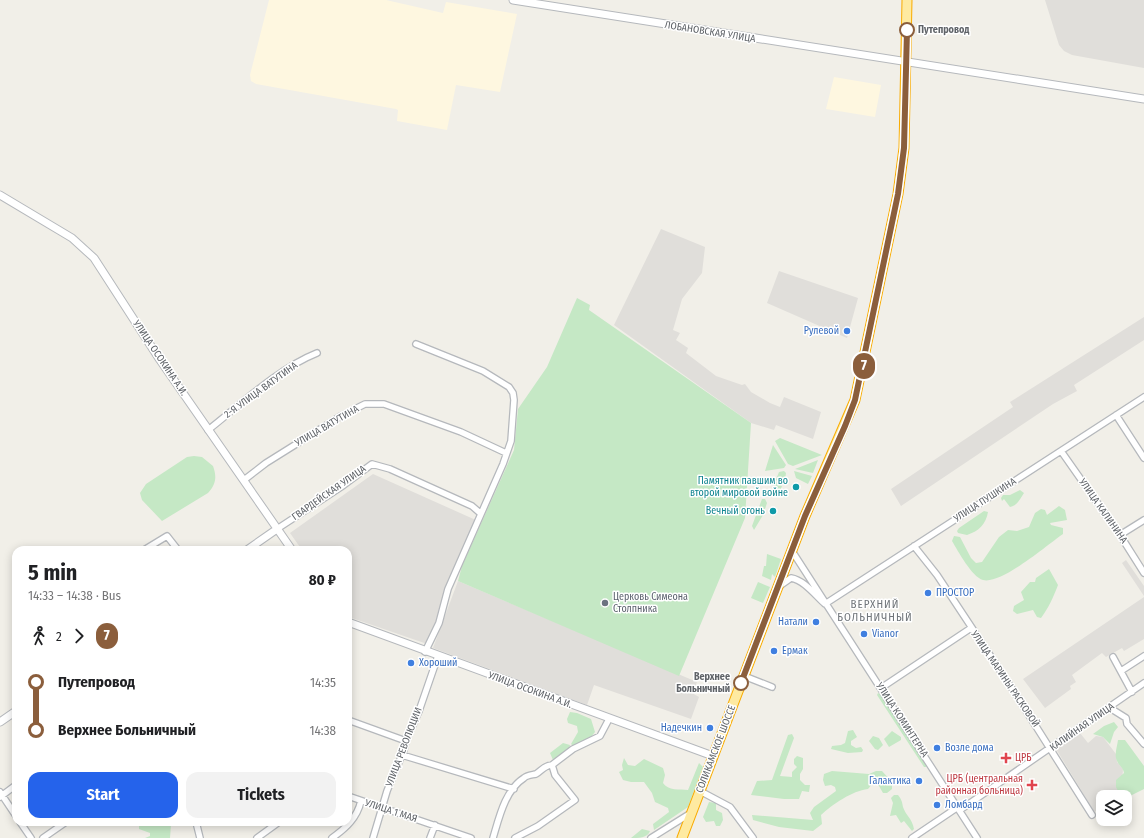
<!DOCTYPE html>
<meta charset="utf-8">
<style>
body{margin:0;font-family:"Fira Sans Condensed",sans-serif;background:#f2f2f2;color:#202124;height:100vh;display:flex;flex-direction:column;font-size:15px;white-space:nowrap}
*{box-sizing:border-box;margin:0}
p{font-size:13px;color:#757577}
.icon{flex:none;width:22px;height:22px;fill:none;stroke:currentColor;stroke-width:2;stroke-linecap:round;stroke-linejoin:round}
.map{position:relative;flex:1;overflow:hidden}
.sheet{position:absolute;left:12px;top:546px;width:340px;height:280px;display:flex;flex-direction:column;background:#fff;border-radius:12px;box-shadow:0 2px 10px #0003}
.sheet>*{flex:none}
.badge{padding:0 8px;border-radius:13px;font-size:14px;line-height:26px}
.fabs{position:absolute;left:1096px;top:790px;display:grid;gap:8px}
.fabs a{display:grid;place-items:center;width:36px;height:36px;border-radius:8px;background:#fff;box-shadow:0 2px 10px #0003;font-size:20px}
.map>.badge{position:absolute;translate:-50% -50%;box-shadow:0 0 0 2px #fff}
.legs{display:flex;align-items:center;gap:6px;height:44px;padding:0 16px;font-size:13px}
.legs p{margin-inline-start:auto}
.headline{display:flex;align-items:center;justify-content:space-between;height:68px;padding:0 16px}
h1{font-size:22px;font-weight:700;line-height:30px}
.action{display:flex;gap:8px;margin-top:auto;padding:8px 16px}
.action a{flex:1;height:46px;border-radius:12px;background:#2563eb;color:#fff;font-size:16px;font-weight:700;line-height:46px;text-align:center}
.action a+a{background:#f2f2f2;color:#202124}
ul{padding:0 16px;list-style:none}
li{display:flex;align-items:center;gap:14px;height:48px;font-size:15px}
li i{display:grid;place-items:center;width:6px;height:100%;margin:0 5px;background:currentColor}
li i::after{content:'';width:10px;height:10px;margin:-5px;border:3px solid;border-radius:50%;background:#fff}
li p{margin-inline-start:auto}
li:first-child i{background:linear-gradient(#0000 50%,currentColor 0)}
li:last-child i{background:linear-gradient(currentColor 50%,#0000 0)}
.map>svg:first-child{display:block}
</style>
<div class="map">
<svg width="1144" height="838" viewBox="0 0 1144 838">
<rect width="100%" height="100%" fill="#f1efe8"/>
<path fill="#fef7e0" d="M 269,0 L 386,0 L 443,13 L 446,2 L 517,14 L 500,92 L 456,85 L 447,130 L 397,121 L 398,110 L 396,109 L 256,84 L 251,81 L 250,75 Z
M 834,77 L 881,85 L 875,117 L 826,109 Z"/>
<path fill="#e0deda" d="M 1045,0 L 1144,0 L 1144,68 L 1072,55 L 1064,51 L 1059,45 Z
M 661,229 L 705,247 L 702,273 L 682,299 L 673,330 L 680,333 L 676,340 L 688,348 L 686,353 L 716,376 L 742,385 L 745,384 L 751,392 L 770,403 L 780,407 L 784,397 L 821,412 L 813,439 L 776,425 L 774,430 L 751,423 L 614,325 Z
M 779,271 L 858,298 L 847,338 L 767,303 Z
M 1144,317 L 1144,340 L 1074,385 L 1077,391 L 1053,404 L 901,506 L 891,489 L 1013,407 L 1010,402 Z
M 373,474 L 478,521 L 430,645 L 349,617 L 348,550 L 302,550 L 290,533 Z
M 1126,560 L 1144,586 L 1144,596 L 1122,563 Z
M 458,581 L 697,682 L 692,693 L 699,697 L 691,719 L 594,685 L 587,705 L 433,648 Z
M 1144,597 L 1144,639 L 1124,651 L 1122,648 L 1106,657 L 1102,653 L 1072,675 L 1076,682 L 1070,686 L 1071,689 L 1045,708 L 1023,679 Z
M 1080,733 L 1088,743 L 1096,736 L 1103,737 L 1116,754 L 1117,762 L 1123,769 L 1121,797 L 1103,797 L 1103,813 L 1094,811 L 1056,749 Z"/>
<path fill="#c5e8c5" d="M 577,298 L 590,305 L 589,310 L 751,423 L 745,518 L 679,676 L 458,581 L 462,566 L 514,450 L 518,409 L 547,367 Z
M 780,438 L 822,455 L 793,466 L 788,464 L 775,441 Z
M 773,445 L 786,465 L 784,468 L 765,471 Z
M 194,456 L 202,457 L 213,466 C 217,477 216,484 208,493 L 162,521 L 142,500 L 140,493 L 146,484 L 187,457 Z
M 818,460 L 813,473 L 795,469 Z
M 784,471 L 786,473 L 785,480 L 778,477 L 776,482 L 782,486 L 780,491 L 773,487 L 779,472 Z
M 794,471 L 812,476 L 808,484 L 796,478 Z
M 1020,490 L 1024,493 C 1020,499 1017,506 1010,507 L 1004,499 L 1002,501 L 1001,498 L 1003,495 L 1010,495 Z
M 762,499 L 765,499 L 767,503 L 763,515 L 754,530 L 752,526 Z
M 1059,506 L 1065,510 L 1067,520 L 1050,523 L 1051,525 L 1063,528 L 1063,534 C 1047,545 1001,585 983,580 C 972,577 958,551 952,541 L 954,536 L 960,537 L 971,558 L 976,563 L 982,562 L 999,537 L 1008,530 L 1017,531 L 1029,527 L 1035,513 L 1041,509 L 1045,510 L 1047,515 Z
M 984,511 L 988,512 C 986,524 979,531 967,535 L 958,533 L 957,531 L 959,528 Z
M 767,554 L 781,559 L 775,577 L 772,574 L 771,580 L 762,576 L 764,566 L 766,566 Z
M 1049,569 L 1058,585 C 1053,598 1049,607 1041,618 L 1037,617 L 1033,610 L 1017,614 L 1013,611 L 1014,606 L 1024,600 L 1021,592 L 1030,582 L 1035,582 L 1036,578 Z
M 758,582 L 770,587 L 763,603 L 751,598 Z
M 878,693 L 881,694 L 927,765 L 926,767 L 924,767 L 877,695 Z
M 570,712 L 577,713 L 591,719 L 595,732 L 591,737 L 574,747 L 571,744 L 578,732 L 577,726 L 568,723 L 567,719 Z
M 1114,722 L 1118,727 L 1114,732 L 1110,744 L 1103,737 L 1093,734 L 1104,726 Z
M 853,730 L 857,737 L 851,741 L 851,745 L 856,748 L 861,747 L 863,750 L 862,752 L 848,753 L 831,749 L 832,746 L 841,745 L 845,743 L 848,731 Z
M 892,731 L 901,737 L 901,740 L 889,747 L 884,739 Z
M 792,734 L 794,738 L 780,776 L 792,777 L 792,772 L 797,767 L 794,764 L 794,759 L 797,756 L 803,758 L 803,769 L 800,774 L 800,780 L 805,785 L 810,785 L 809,792 L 802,791 L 799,799 L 784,799 L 751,795 L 757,781 L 772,780 L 788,735 Z
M 873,736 L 879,738 L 883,745 L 878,750 L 875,749 L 869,741 Z
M 1118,740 L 1125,740 L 1144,766 L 1144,789 L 1132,795 L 1125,803 L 1125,797 L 1121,797 L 1116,787 L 1116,780 L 1124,773 C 1123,767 1119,766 1117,761 C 1114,755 1117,747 1118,740 Z
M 563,743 L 570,745 L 569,749 L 560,755 L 556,760 L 553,760 L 550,753 Z
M 624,758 L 628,765 L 635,766 L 644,759 L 663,768 L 665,775 L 663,783 C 668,791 680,789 688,790 L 699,763 L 703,767 L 688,807 L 654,830 L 653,824 L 669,812 L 668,808 L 655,802 L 652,793 L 644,782 L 631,782 L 623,780 L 619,772 L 623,770 L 622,765 Z
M 832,771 L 869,774 L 876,771 L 882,771 L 892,782 L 892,789 L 887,793 L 883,793 L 879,786 L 873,783 L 868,789 C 852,791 833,804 821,815 L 822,824 L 813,831 L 779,827 L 753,820 L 752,815 L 813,820 L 810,813 L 814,807 L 836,791 L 835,787 L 831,785 L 825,786 L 823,780 L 824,774 Z
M 894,795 L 898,795 C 902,800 902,802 903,807 C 906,816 912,818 914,829 L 912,831 L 904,821 L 901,823 L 896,815 L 890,816 L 893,803 L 891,798 Z
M 709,802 L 716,803 L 716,810 L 722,813 L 723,820 L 720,826 L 716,826 L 714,821 L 706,822 L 703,817 Z
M 153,822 L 168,822 L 171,824 L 170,838 L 145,838 L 150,836 L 150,833 L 139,829 L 139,825 Z
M 642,829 L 650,831 C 648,838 638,838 631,838 Z"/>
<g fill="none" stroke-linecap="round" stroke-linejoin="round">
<g stroke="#b5b8bc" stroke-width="8">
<path id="minor" d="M 416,344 L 483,371 L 509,387 L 513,393 L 514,400 L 511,441 L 503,464 L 448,589 L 439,623 L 425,652
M 1116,415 L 1144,458
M 208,430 C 240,405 279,368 317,353
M 1061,451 L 1120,535 L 1144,573
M 244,480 L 266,463 L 341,416 L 365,404 L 384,404 L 461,432 L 506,453
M 277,529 L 341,487 L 372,464 L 390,469 L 472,506 L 480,513
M 1120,535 L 1144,520
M 914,546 L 937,575 L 1013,690 L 1092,815
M 144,550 L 167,536 L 178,550
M 792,551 L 977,838
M 781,585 L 791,578 C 804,580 815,595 825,604 L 1144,397
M 1113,657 L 1132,692
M 1121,671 L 1144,656
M 744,676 L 772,687
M 881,688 L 971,628
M 1110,708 L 1126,718 L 1127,724 L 1144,744
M 348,720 L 406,741
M 402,755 L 514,789
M 700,791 L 730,807 L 753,838
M 0,792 L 16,816
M 348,796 L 471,838
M 0,797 L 16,785
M 960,810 L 1144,683
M 20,822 L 31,838
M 196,822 L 200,838
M 43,838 L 66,822
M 257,838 L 279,822
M 332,838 C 346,828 357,818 361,801
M 373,838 L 387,791 L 404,750 L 406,741 L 419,711 L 438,656
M 430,838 L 435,825
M 493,838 C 499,818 505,790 524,778 C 527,775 532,775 536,774 C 542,770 545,765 552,765
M 515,838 L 538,826 L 575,800 L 555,775 L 552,765 L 573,749 L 600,736 L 609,719
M 651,838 L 691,813
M 912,838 L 958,807"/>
</g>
<g stroke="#b5b8bc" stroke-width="9">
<path id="tertiary" d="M 513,0 L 1144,99
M 0,195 L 72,238 L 94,258 L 160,360 L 292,550
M 247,550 L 277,529
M 348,622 L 713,756
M 0,722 L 16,711"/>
</g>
<g stroke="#f9ab00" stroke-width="11">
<path id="trunk" d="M 682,838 L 805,516 L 855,400 L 898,194 L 904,148 L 907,0"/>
</g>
<use href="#minor" stroke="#fff" stroke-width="5.5"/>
<use href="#tertiary" stroke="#fff" stroke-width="7"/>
<use href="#trunk" stroke="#feeaa1" stroke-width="9"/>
</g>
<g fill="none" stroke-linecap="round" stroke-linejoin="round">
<g stroke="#fff" stroke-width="9">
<path id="line-1" d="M 741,683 L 805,516 L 845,426 L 855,400 L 898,194 L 904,148 L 907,30"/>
</g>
<use href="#line-1" stroke="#8b5e3c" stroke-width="6"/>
</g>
<g fill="#fff" stroke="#8b5e3c" stroke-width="2">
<circle cx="907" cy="30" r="7"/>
<circle cx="741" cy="683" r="7"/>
</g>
<g fill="#3f7fe0" stroke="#fff" stroke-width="1.5">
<circle cx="847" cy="331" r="4"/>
<circle cx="928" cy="593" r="4"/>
<circle cx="816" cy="622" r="4"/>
<circle cx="864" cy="634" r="4"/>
<circle cx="774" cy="651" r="4"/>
<circle cx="411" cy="663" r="4"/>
<circle cx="710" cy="728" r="4"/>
<circle cx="937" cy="748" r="4"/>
<circle cx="919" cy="781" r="4"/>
<circle cx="937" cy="805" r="4"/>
</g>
<g fill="#0f9aa8" stroke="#fff" stroke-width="1.5">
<circle cx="796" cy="487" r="4"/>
<circle cx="773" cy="511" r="4"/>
</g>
<circle fill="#6b7280" stroke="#fff" stroke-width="1.5" cx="605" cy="603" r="4"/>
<g fill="#e0444e" stroke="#fff" stroke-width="1.5">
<path d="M1004 752h4v4h4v4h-4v4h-4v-4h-4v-4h4z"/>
<path d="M1030 779h4v4h4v4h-4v4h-4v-4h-4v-4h4z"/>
</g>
<g text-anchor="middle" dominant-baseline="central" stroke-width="3" stroke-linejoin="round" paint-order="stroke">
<g font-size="10" font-weight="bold" fill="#5f6368" stroke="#fff" text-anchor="start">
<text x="918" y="30">Путепровод</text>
<text x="730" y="677" text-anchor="end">Верхнее<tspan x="730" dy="12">Больничный</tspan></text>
</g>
<g font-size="10" fill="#5f6368" stroke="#fff">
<text transform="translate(710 32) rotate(9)">ЛОБАНОВСКАЯ УЛИЦА</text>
<text transform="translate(160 358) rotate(56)">УЛИЦА ОСОКИНА А.И.</text>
<text transform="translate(261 390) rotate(-36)">2-Я УЛИЦА ВАТУТИНА</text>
<text transform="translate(327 426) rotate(-30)">УЛИЦА ВАТУТИНА</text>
<text transform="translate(329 493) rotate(-35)">ГВАРДЕЙСКАЯ УЛИЦА</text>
<text transform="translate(985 500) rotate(-33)">УЛИЦА ПУШКИНА</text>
<text transform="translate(1103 511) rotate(55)">УЛИЦА КАЛИНИНА</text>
<text transform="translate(1005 679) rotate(56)">УЛИЦА МАРИНЫ РАСКОВОЙ</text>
<text transform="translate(530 690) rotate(20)">УЛИЦА ОСОКИНА А.И.</text>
<text transform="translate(902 720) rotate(57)">УЛИЦА КОМИНТЕРНА</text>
<text transform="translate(1082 727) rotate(-35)">КАЛИЙНАЯ УЛИЦА</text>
<text transform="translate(404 747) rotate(-69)">УЛИЦА РЕВОЛЮЦИИ</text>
<text transform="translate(716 749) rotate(-69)">СОЛИКАМСКОЕ ШОССЕ</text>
<text transform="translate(391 811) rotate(18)">УЛИЦА 1 МАЯ</text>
</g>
<g font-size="10" fill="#366cbe" stroke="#fff" text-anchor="start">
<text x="839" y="331" text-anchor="end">Рулевой</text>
<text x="936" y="593">ПРОСТОР</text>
<text x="808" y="622" text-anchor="end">Натали</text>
<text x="872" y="634">Vianor</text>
<text x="782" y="651">Ермак</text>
<text x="419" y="663">Хороший</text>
<text x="702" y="728" text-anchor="end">Надечкин</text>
<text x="945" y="748">Возле дома</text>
<text x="911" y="781" text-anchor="end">Галактика</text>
<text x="945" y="805">Ломбард</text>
</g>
<g font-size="10" fill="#0d838f" stroke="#fff" text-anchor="end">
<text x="788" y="481">Памятник павшим во<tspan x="788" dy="12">второй мировой войне</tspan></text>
<text x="765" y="511">Вечный огонь</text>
</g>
<g font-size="10" fill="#5b616d" stroke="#fff" text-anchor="start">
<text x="613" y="597">Церковь Симеона<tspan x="613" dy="12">Столпника</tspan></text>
</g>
<g font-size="10" fill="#be3a42" stroke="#fff" text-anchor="start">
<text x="1015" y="758">ЦРБ</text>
<text x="1023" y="779" text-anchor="end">ЦРБ (центральная<tspan x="1023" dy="12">районная больница)</tspan></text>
</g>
<g font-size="11" letter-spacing="1" fill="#70757a" stroke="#fff">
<text x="875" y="604">ВЕРХНИЙ<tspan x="875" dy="13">БОЛЬНИЧНЫЙ</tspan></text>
</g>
</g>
</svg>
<div class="fabs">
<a><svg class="icon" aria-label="layers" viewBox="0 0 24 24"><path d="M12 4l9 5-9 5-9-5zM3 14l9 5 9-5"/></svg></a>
</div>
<b class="badge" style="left:864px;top:366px;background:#8b5e3c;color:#fff">7</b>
<section class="sheet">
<div class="headline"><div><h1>5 min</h1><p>14:33 – 14:38 · Bus</p></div><b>80 ₽</b></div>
<div class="legs"><svg class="icon" aria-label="walk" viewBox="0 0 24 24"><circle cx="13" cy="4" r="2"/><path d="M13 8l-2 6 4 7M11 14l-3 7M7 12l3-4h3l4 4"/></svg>2<svg class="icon" aria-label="forward" viewBox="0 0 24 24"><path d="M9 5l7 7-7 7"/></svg><b class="badge" style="background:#8b5e3c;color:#fff">7</b></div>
<ul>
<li><i style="color:#8b5e3c"></i><b>Путепровод</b><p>14:35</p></li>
<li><i style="color:#8b5e3c"></i><b>Верхнее Больничный</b><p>14:38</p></li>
</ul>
<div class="action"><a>Start</a><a>Tickets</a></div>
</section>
</div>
